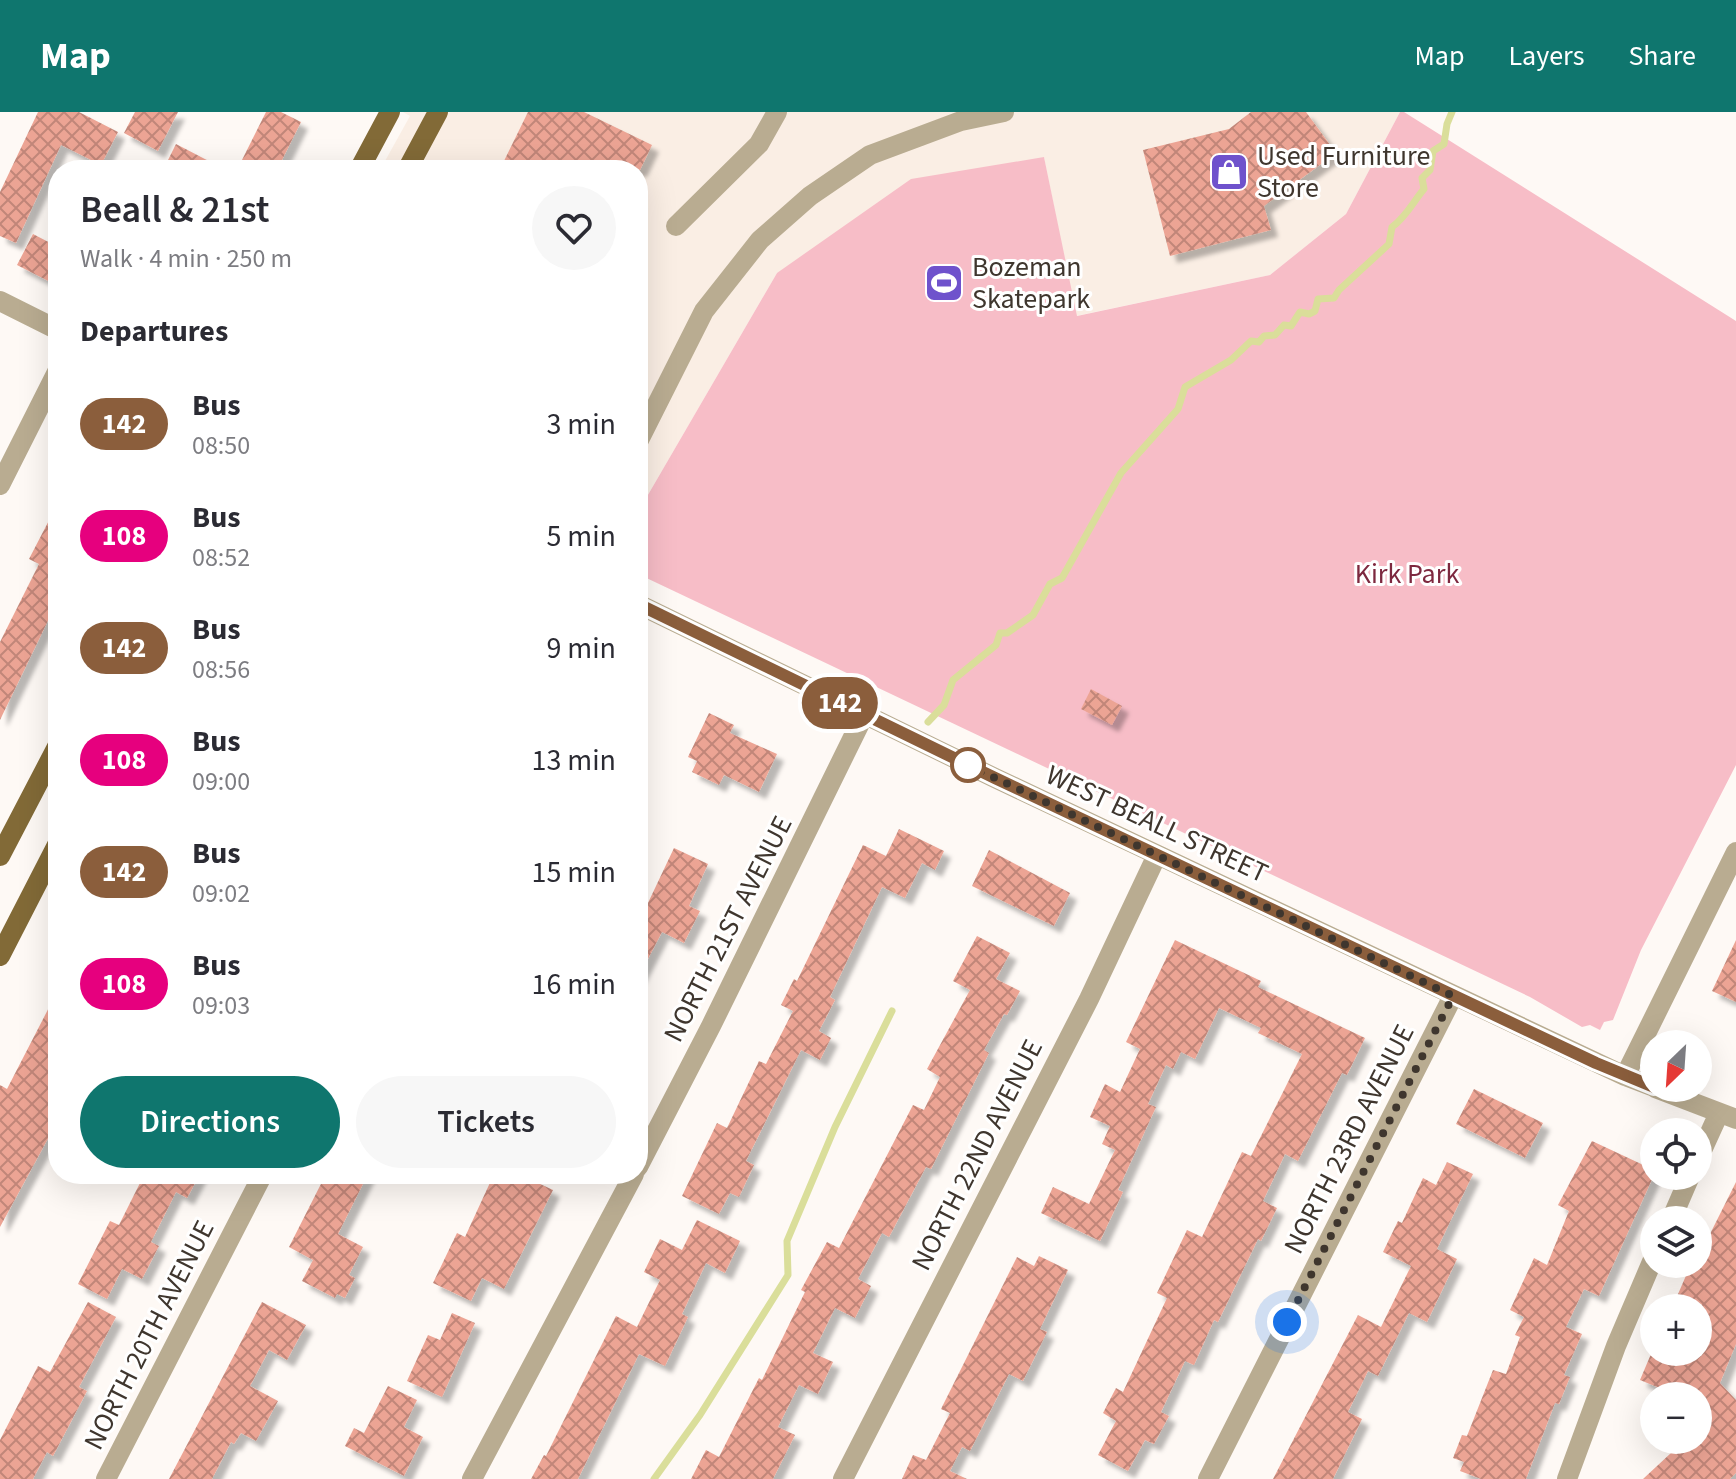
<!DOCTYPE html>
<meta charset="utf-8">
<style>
body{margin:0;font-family:"Source Sans 3",sans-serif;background:#f7f7f7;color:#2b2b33;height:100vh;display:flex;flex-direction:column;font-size:30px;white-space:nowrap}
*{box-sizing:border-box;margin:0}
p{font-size:26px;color:#7c7c81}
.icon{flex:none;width:44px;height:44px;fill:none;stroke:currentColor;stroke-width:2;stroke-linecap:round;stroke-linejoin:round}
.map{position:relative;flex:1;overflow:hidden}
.details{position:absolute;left:48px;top:48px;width:600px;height:1024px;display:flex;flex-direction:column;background:#fff;border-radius:32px;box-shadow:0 8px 32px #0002}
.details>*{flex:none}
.badge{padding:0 16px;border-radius:26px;font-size:28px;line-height:52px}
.needle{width:52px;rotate:205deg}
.buttons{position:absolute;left:1640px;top:918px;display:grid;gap:16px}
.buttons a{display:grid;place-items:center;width:72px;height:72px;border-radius:50%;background:#fff;box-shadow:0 8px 32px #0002;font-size:40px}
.you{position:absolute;width:40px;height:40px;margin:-20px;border:6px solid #fff;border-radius:50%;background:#1a73e8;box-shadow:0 0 0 12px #1a73e833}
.map>.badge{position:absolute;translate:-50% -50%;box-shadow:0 0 0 4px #fff}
h2{padding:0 32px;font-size:30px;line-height:72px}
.round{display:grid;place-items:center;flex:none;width:84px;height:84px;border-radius:42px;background:#f7f7f7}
.headline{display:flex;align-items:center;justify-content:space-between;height:136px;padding:0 32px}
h1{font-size:38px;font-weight:600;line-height:60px}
.cta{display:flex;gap:16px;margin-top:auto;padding:16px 32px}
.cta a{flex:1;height:92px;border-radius:48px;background:#0f766e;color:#fff;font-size:32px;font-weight:600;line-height:92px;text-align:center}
.cta a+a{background:#f7f7f7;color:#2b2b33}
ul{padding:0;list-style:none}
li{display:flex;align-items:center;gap:24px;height:112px;padding:0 32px}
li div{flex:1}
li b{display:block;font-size:30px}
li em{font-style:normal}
li .badge{min-width:88px;font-weight:700;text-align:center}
header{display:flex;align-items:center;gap:48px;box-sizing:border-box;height:112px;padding:0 40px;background:#0f766e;color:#fff}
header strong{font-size:38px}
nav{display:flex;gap:44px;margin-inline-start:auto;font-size:28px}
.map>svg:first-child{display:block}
</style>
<header>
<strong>Map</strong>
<nav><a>Map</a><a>Layers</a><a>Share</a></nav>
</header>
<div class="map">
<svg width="1736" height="1367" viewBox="0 0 1736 1367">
<defs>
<pattern id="building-cross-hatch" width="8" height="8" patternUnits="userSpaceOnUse" patternTransform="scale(2)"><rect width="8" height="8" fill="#eca494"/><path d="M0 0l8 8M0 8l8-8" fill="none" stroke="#c18679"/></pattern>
<filter id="shadow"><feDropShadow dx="7" dy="7" stdDeviation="2" flood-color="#0004"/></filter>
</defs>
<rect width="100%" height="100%" fill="#fef9f5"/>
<path fill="#faeee4" d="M 403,0 L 1400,0 L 1346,102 L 1270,163 L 1076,204 L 1044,45 L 777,161 L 638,400 L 638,58 L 380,58 L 410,4 Z"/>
<path fill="#f7bdc7" d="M 1400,0 L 1404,0 L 1736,209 L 1736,653 L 1641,838 L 1613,908 L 1604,910 L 1600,918 L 1590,913 L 1582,915 L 1530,885 L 638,462 L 638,400 L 777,161 L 911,67 L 1044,45 L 1077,204 L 1270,163 L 1346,102 Z"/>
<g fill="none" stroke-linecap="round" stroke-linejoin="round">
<path stroke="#dade9a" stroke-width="7" d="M 928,610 L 944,593 L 953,568 L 996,533 L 1000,521 L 1007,521 L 1033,503 L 1050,472 L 1062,466 L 1121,361 L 1178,297 L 1185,275 L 1231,248 L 1251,229 L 1259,230 L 1264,224 L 1275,223 L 1284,213 L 1291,214 L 1300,200 L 1309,202 L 1315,199 L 1318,187 L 1334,186 L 1339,178 L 1389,132 L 1392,115 C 1406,105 1413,90 1424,77 L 1422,66 L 1430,58 L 1433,39 L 1444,32 L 1447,12 L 1452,0
M 654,1367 L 700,1303 L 788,1163 L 787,1129 L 835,1015 L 892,899"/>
</g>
<path fill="url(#building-cross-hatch)" filter="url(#shadow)" d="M 38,0 L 79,0 L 118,20 L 101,53 L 61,33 L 16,131 L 0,124 L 0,80 Z
M 135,0 L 178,0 L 158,39 L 124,21 Z
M 266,0 L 281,0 L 301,10 L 277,58 L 237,58 Z
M 528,0 L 584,0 L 652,33 L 640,58 L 517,58 L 503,51 Z
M 1251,0 L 1306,0 L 1336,41 L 1264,94 L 1271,118 L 1170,144 L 1143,38 L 1229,17 Z
M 176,32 L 226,58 L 163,58 Z
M 33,122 L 58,135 L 58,174 L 17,153 Z
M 58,391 L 58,488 L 0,608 L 0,530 L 39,452 L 29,447 Z
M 1091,577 L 1122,594 L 1112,613 L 1081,597 Z
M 709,601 L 734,613 L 730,621 L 777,642 L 759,680 L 724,663 L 719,673 L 692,660 L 697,649 L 688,645 Z
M 899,717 L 944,739 L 935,758 L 922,751 L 905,786 L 882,775 L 830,885 L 835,888 L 819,919 L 831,926 L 820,948 L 801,938 L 746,1049 L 754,1053 L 739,1085 L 730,1081 L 719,1102 L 682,1084 L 717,1011 L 727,1016 L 759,949 L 766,952 L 793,899 L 781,893 L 794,867 L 797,869 L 863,733 L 886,744 Z
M 674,736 L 708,752 L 689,794 L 700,799 L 684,831 L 662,820 L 638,866 L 638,812 Z
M 989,738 L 1070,781 L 1054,814 L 972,774 Z
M 977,824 L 1010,841 L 996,867 L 1020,879 L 1007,903 L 1004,902 L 984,938 L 989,941 L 931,1057 L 926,1055 L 889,1125 L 882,1121 L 858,1167 L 871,1174 L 855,1206 L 835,1196 L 813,1241 L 833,1250 L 818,1282 L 799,1273 L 778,1315 L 795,1323 L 773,1367 L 691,1367 L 706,1338 L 719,1345 L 759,1266 L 762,1268 L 805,1180 L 801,1178 L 827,1130 L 839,1136 L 913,993 L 924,998 L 940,965 L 927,957 L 970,878 L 953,869 Z
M 1175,828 L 1261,869 L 1258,875 L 1365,926 L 1347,963 L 1342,961 L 1298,1049 L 1285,1042 L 1263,1089 L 1277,1096 L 1261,1129 L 1258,1127 L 1218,1210 L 1214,1208 L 1194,1253 L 1185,1249 L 1161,1300 L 1169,1304 L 1154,1332 L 1145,1328 L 1128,1359 L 1098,1343 L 1116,1309 L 1103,1301 L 1116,1276 L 1123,1280 L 1167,1186 L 1157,1181 L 1187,1118 L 1202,1125 L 1242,1040 L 1251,1044 L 1302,942 L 1258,921 L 1261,916 L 1219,896 L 1195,947 L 1181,940 L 1173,957 L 1166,953 L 1148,992 L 1156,995 L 1118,1078 L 1123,1080 L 1100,1129 L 1041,1101 L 1053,1075 L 1089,1092 L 1115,1038 L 1102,1032 L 1110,1014 L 1090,1005 L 1105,972 L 1120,980 L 1140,937 L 1126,930 Z
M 1736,828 L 1736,890 L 1712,879 Z
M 58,878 L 58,1008 L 0,1115 L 0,973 L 7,977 Z
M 1474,977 L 1543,1011 L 1525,1046 L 1456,1012 Z
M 1592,1029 L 1654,1058 L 1654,1063 L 1599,1184 L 1584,1177 L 1566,1215 L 1582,1222 L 1564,1263 L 1570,1265 L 1559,1292 L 1555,1291 L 1526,1367 L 1481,1367 L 1460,1359 L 1464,1350 L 1453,1346 L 1462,1323 L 1467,1324 L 1493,1258 L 1506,1262 L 1520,1225 L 1515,1223 L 1524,1205 L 1510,1198 L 1534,1146 L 1547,1153 L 1569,1099 L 1558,1093 Z
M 1447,1050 L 1473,1062 L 1437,1137 L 1457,1147 L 1427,1210 L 1409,1201 L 1378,1264 L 1368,1259 L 1348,1300 L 1362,1307 L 1333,1367 L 1273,1367 L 1358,1203 L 1381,1215 L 1411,1154 L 1383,1140 L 1398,1109 L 1402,1111 L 1423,1066 L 1436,1073 Z
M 143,1062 L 200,1062 L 187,1086 L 176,1080 L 151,1130 L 159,1134 L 142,1167 L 122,1157 L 107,1187 L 78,1172 L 110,1109 L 119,1113 L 144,1063 Z
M 326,1062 L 368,1062 L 338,1122 L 363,1135 L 349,1163 L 355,1166 L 345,1186 L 337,1182 L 335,1186 L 302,1169 L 313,1148 L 289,1135 Z
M 494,1062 L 519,1062 L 553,1078 L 504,1177 L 482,1166 L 471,1189 L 433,1171 L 457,1121 L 465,1125 Z
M 1736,1070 L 1736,1232 L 1720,1271 L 1736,1288 L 1736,1361 L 1730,1367 L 1643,1367 L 1685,1328 L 1698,1328 L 1698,1284 L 1679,1284 L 1640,1268 L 1651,1242 L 1668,1249 L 1671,1240 L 1698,1240 L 1698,1196 L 1672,1196 L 1691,1152 L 1698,1152 L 1698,1146 Z
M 697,1108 L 740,1129 L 725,1161 L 706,1151 L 682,1202 L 688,1205 L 665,1254 L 639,1242 L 578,1367 L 531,1367 L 544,1343 L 546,1344 L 616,1204 L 637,1215 L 660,1168 L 644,1160 L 660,1127 L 682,1138 Z
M 1039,1144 L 1068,1158 L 1040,1217 L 1047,1220 L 1023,1269 L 1009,1262 L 970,1339 L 962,1335 L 950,1359 L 967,1367 L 902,1367 L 913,1343 L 926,1348 L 950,1301 L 941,1297 L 1017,1145 L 1034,1154 Z
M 88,1190 L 116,1205 L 79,1275 L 87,1279 L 53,1344 L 47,1340 L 33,1367 L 0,1367 L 0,1328 L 38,1254 L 50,1260 Z
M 262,1190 L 306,1213 L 287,1248 L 269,1238 L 250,1274 L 278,1289 L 256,1329 L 241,1321 L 234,1332 L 231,1330 L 212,1367 L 169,1367 Z
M 452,1201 L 475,1211 L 442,1285 L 407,1269 L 428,1223 L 440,1228 Z
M 388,1274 L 417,1288 L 404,1315 L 423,1325 L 404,1364 L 345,1334 L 354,1316 L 364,1321 Z"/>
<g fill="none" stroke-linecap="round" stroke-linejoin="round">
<path stroke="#b9ac91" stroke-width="20" d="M 676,114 L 759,32 L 777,0
M 0,189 L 58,218
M 638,330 L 704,199 L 760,128 L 810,84 L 870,43 L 961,9 L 1004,0
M 0,373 L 58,258
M 638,492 L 995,666 L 1625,964 L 1654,975
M 1625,964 L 1736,740
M 1655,976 L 1736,1007
M 1698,1047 L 1719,1001
M 638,1055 L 711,914 L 864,603
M 1671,1108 L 1690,1064
M 106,1367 L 263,1062
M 472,1367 L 634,1062
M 843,1367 L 1089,887 L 1157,743
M 1208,1367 L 1453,884
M 1567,1367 L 1616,1234 L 1654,1145"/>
<path stroke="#826a37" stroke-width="20" d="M 359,58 L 390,0
M 407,58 L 438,0
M 0,744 L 58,633
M 0,844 L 58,731"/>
</g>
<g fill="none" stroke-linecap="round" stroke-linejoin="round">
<g stroke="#fff" stroke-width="18">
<path id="line" d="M 638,492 L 995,666 L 1596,951 L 1654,975"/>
</g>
<use href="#line" stroke="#8b5e3c" stroke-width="12"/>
<path stroke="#3f362e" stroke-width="8" stroke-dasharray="0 14.4" d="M 968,653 L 1453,884 L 1287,1210"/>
</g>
<defs>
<g id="shop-square" transform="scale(2)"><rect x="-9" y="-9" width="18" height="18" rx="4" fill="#6f52cc" stroke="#fff"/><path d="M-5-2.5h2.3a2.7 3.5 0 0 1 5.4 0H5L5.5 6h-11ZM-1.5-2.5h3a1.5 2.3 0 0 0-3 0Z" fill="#fff"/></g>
<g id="stadium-square" transform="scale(2)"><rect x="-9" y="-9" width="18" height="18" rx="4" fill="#6f52cc" stroke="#fff"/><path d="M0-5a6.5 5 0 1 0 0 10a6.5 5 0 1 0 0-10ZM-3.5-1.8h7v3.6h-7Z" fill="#fff"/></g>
</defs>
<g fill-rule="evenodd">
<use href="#shop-square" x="1229" y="60"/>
<use href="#stadium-square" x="944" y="171"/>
</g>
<circle fill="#fff" stroke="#8b5e3c" stroke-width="4" cx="968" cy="653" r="16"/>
<g text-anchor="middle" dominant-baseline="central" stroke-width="6" stroke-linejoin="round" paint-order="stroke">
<g font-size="28" fill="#3f362e" stroke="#fff" text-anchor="start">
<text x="1257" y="44">Used Furniture<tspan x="1257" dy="32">Store</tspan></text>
<text x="972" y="155">Bozeman<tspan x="972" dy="32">Skatepark</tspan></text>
</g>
<g font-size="28" fill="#7d283f" stroke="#fff">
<text x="1407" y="462">Kirk Park</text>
</g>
<g font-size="28" fill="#3f362e" stroke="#fff">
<text transform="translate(1157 712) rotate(25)">WEST BEALL STREET</text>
<text transform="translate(728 817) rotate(-63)">NORTH 21ST AVENUE</text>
<text transform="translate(1349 1027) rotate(-63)">NORTH 23RD AVENUE</text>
<text transform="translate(977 1043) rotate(-63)">NORTH 22ND AVENUE</text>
<text transform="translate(149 1223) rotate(-63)">NORTH 20TH AVENUE</text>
</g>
</g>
</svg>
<div class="buttons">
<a><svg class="needle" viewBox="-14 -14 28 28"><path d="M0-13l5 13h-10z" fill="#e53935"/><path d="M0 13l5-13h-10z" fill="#7c7c81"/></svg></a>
<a><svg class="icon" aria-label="locate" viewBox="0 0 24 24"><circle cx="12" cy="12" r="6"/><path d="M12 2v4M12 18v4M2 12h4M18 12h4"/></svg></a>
<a><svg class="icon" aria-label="layers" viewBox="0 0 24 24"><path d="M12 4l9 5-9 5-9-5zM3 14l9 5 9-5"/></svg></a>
<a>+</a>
<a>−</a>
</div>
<div class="you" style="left:1287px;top:1210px"></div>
<b class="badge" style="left:840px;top:591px;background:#8b5e3c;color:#fff">142</b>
<section class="details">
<div class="headline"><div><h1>Beall &amp; 21st</h1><p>Walk · 4 min · 250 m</p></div><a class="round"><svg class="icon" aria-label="heart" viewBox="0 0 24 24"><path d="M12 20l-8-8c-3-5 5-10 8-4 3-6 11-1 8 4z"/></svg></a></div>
<h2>Departures</h2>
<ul>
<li><span class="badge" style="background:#8b5e3c;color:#fff">142</span><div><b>Bus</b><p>08:50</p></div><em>3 min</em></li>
<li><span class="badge" style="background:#e6007e;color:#fff">108</span><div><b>Bus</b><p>08:52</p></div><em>5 min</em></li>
<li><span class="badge" style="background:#8b5e3c;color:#fff">142</span><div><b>Bus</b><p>08:56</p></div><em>9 min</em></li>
<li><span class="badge" style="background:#e6007e;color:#fff">108</span><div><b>Bus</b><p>09:00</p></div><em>13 min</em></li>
<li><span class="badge" style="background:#8b5e3c;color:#fff">142</span><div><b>Bus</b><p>09:02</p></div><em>15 min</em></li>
<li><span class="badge" style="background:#e6007e;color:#fff">108</span><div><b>Bus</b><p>09:03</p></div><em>16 min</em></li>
</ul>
<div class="cta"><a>Directions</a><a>Tickets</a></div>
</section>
</div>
